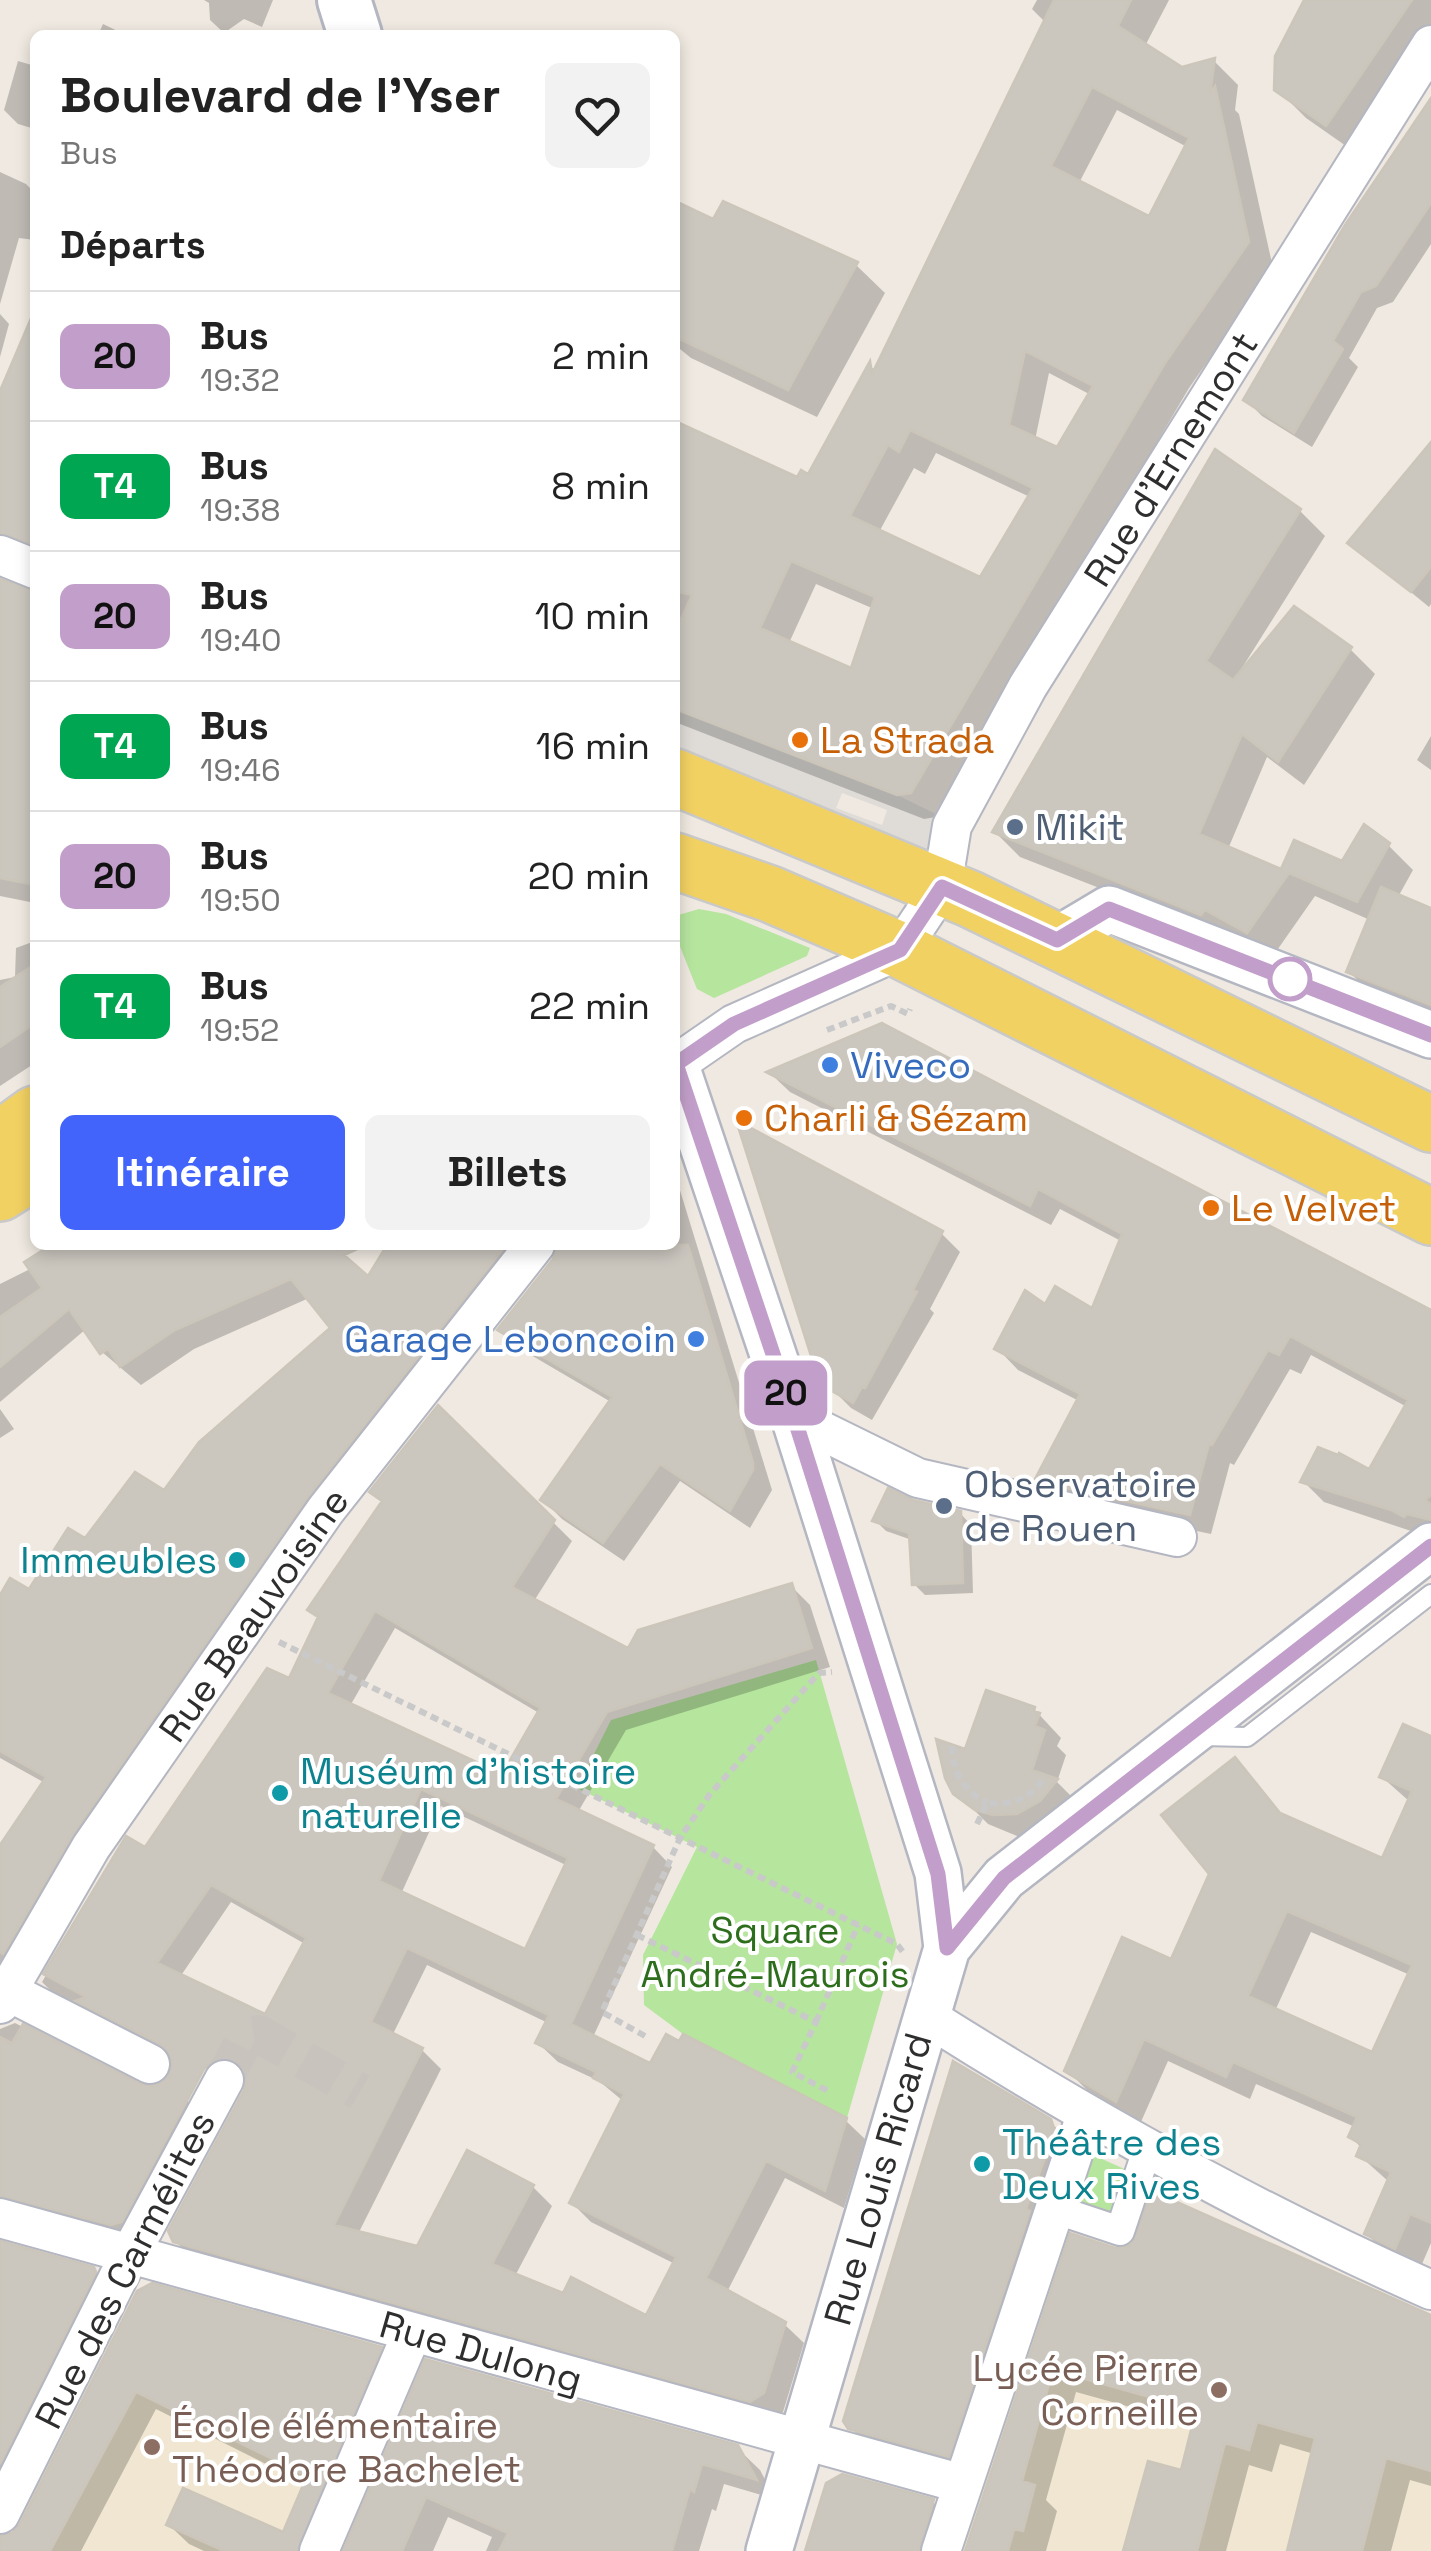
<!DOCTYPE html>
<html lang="fr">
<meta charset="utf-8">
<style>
body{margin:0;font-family:"Space Grotesk",sans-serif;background:#f2f2f2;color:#222;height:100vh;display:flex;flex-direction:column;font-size:38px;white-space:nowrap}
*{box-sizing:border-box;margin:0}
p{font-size:32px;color:#767676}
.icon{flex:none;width:55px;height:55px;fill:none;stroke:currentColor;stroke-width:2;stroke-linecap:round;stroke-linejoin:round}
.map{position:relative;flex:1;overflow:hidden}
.sheet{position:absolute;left:30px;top:30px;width:650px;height:1220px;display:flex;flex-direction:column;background:#fff;border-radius:15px;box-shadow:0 5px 15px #0003}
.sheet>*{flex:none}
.badge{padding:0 20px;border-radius:15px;font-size:35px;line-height:65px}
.map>.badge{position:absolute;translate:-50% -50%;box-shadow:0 0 0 5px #fff}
h2{padding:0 30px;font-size:38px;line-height:90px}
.round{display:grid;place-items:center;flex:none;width:105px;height:105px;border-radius:15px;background:#f2f2f2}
.overview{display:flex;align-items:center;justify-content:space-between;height:170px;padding:0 30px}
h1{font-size:48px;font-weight:800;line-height:75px}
.cta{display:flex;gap:20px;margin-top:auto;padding:20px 30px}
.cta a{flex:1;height:115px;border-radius:15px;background:#4264fb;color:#fff;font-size:40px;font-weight:800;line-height:115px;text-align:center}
.cta a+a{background:#f2f2f2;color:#222}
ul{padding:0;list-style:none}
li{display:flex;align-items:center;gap:30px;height:130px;padding:0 30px;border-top:2px solid #e0e0e0}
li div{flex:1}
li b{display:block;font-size:38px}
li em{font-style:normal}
li .badge{min-width:110px;font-weight:700;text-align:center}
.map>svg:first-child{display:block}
</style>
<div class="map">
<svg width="1431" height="2551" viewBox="0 0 1431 2551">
<rect width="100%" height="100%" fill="#efe9e1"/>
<path fill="#f0e6d1" d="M 1147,2188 L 1431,2315 L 1431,2551 L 954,2551 L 1059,2219 Z
M 109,2348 L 309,2470 L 298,2496 L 319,2507 L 300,2551 L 3,2551 Z"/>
<path fill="#b6e59e" d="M 699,909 L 726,914 L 810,948 L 807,956 L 714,998 L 697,989 L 675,934 L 675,916 Z
M 816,1660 L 897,1944 L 847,2118 L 683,2034 L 644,2005 L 643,1955 L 697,1847 L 577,1788 L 611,1720 Z
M 1075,2147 L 1138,2175 L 1120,2231 L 1054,2209 Z"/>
<path fill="#dfdcd8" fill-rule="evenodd" d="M 675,709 L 897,795 L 936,814 L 926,852 L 675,758 ZM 842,793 L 887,810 L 882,825 L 836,808 Z"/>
<path fill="#0003" fill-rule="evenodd" d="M 204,0 L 273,0 L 262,27 L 244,19 L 224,33 L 210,20 L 209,3 Z
M 1037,0 L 1169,0 L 1145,46 L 1182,70 L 1214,61 L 1238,85 L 1235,110 L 1239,114 L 1273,268 L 1189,388 L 936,817 L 924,819 L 675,722 L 675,424 L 798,480 L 809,477 L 870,366 L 876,371 L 1046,23 L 1032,9 ZM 1117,110 L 1187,147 L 1150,219 L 1079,183 ZM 1049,373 L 1091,395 L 1058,451 L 1035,440 ZM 936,453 L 1030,497 L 981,580 L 879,532 L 914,468 L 925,474 ZM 816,584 L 874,609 L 853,671 L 789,643 Z
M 1307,0 L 1431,0 L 1431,41 L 1356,153 L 1306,118 L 1277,89 Z
M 103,24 L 126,35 L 98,35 Z
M 18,61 L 35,66 L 35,129 L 18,124 L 4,110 Z
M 1431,102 L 1431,244 L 1393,302 L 1377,308 L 1349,358 L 1358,367 L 1312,447 L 1262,416 L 1246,400 Z
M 0,172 L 26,184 L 35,193 L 35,240 L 19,238 L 0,304 Z
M 675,204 L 714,223 L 856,265 L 885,293 L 817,417 L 691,358 L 675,345 Z
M 0,314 L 9,324 L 0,357 Z
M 35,363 L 35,559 L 2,572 L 1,581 L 35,593 L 35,903 L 0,896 L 0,423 Z
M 1431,441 L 1431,604 L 1429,607 L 1351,543 Z
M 1216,452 L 1300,511 L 1325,536 L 1242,668 L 1350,649 L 1375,674 L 1304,785 L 1267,757 L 1228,849 L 1282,872 L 1343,864 L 1388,845 L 1413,870 L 1398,897 L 1431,911 L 1431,1014 L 1367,989 L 1349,972 L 1370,920 L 1315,896 L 1273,956 L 1020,857 L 995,832 Z
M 1431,736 L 1431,770 L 1417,760 Z
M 35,941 L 35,1063 L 0,1086 L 0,980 L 15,977 L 16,948 Z
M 770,1073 L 1431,1313 L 1431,1535 L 1426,1536 L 1324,1502 L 1303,1481 L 1370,1472 L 1407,1407 L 1311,1355 L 1301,1374 L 1290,1369 L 1234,1465 L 1230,1463 L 1211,1534 L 1058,1502 L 1038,1481 L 1079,1401 L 1018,1370 L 997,1348 L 1046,1307 L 1093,1312 L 1121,1241 L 1060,1209 L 1051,1225 L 790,1092 Z
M 675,1174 L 772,1490 L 750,1528 L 680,1481 L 624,1561 L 562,1519 L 543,1500 L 611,1402 L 519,1348 L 500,1329 L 580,1245 L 675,1245 Z
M 941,1233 L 960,1252 L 930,1309 L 934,1313 L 872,1420 L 851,1408 L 832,1389 L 827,1371 L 814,1358 Z
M 54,1245 L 327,1245 L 369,1280 L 390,1245 L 528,1245 L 325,1517 L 0,2015 L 0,1850 L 45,1783 L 0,1758 L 0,1600 L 30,1592 L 86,1541 L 165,1493 L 334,1328 L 309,1298 L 194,1349 L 141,1385 L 102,1352 L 86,1329 L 0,1402 L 0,1284 L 32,1268 Z
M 438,1408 L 572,1541 L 534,1601 L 629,1651 L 791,1586 L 810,1605 L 830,1667 L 626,1730 L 578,1812 L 653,1847 L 672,1867 L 593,2037 L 651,2066 L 845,2120 L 865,2139 L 844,2208 L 785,2178 L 727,2292 L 784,2324 L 804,2343 L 783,2412 L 771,2420 L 195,2261 L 175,2241 L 247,2091 L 249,2077 L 231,2080 L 141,2241 L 0,2227 L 0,2029 L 15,2023 L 139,2086 L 152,2089 L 164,2084 L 172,2076 L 174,2058 L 61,2001 L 42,1982 L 127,1839 L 145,1850 L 290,1681 L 320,1620 L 310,1610 L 384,1503 L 372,1492 ZM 395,1628 L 539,1713 L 503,1777 L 350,1706 ZM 441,1806 L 568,1866 L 527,1952 L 401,1894 ZM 231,1902 L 305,1944 L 266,2017 L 180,1977 ZM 427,1965 L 548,2023 L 538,2043 L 558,2062 L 599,2081 L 623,2101 L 572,2203 L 591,2222 L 675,2264 L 647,2319 L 564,2296 L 515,2276 L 552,2206 L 533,2187 L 418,2249 L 358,2234 L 441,2069 L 422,2050 L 392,2036 ZM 208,2057 L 212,2059 L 188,2104 L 188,2094 Z
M 0,1409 L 14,1429 L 0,1438 Z
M 912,1502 L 960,1513 L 971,1525 L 973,1593 L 925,1595 L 914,1584 L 912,1540 L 886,1531 L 875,1520 Z
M 1034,1709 L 1061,1738 L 1057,1746 L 1066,1755 L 1057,1782 L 1078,1803 L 1040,1835 L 1017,1836 L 988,1824 L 956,1792 L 967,1752 Z
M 1431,1739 L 1431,2243 L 1419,2271 L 1390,2258 L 1367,2234 L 1389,2182 L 1359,2155 L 1362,2148 L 1350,2137 L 1355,2127 L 1256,2084 L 1250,2099 L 1168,2061 L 1140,2124 L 1091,2094 L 1067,2070 L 1173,1962 L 1212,1874 L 1235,1760 L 1286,1819 L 1384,1861 L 1410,1802 L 1382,1777 ZM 1311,1932 L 1410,1975 L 1373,2055 L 1275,2011 Z
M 1049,2121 L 1068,2139 L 966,2473 L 868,2446 L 850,2427 Z
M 1072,2236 L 1115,2250 L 1431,2318 L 1431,2486 L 1410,2480 L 1391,2551 L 1290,2551 L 1314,2454 L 1280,2444 L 1272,2472 L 1249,2465 L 1226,2551 L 1125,2551 L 1183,2474 L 1195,2425 L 1076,2392 L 1046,2500 L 1057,2511 L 1046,2551 L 967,2551 Z
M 0,2244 L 93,2270 L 113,2289 L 0,2520 Z
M 139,2293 L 380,2349 L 400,2368 L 308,2543 L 289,2524 L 306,2484 L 156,2409 L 81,2551 L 0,2551 L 0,2539 L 13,2535 L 22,2526 Z
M 427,2362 L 737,2448 L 760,2470 L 775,2499 L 724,2484 L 716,2511 L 712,2509 L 699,2551 L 486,2551 L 492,2537 L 448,2517 L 433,2551 L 345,2551 Z
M 933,2502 L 957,2525 L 948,2551 L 818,2551 Z
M 169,2525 L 298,2541 L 308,2551 L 204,2551 L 189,2544 Z"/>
<path fill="#cbc7bf" stroke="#cbc5ba" stroke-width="2.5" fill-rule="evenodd" d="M 1054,0 L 1131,0 L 1118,26 L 1182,67 L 1215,58 L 1210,94 L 1215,86 L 1249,242 L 1165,363 L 911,793 L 897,795 L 675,709 L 675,632 L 692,595 L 675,591 L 675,421 L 797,477 L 801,470 L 808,474 L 870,361 L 872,374 ZM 1092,87 L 1189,138 L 1149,216 L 1051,166 ZM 1025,351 L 1093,386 L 1057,447 L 1009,425 ZM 910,430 L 1033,488 L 980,577 L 850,516 L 888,445 L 899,452 ZM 791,561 L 875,597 L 851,668 L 760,628 Z
M 1304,0 L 1412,0 L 1326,126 L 1274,90 L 1275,56 Z
M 1431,98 L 1431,203 L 1376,286 L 1361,292 L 1333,341 L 1343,349 L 1294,433 L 1243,400 L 1345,225 Z
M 675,201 L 713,219 L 723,201 L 858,262 L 788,390 L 675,337 Z
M 35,309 L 35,545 L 0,533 L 0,391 Z
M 1431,442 L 1431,567 L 1411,592 L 1347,543 Z
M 1215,449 L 1301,509 L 1206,661 L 1233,680 L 1294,606 L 1352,647 L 1278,762 L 1242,734 L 1199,834 L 1281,869 L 1294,840 L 1342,861 L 1364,824 L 1390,843 L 1357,902 L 1289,873 L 1247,933 L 1205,910 L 1201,915 L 992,832 Z
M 0,579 L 35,591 L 35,885 L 0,878 Z
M 1381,887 L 1431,908 L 1431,1005 L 1346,972 Z
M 35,964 L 35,1023 L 0,1047 L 0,987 Z
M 882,1023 L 1431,1310 L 1431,1495 L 1425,1500 L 1431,1504 L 1431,1520 L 1407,1514 L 1404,1517 L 1391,1510 L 1300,1482 L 1318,1447 L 1338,1455 L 1339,1453 L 1369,1469 L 1408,1400 L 1290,1336 L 1279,1355 L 1268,1350 L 1212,1445 L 1209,1444 L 1190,1515 L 1034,1481 L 1080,1394 L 994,1349 L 1025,1290 L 1045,1304 L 1055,1286 L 1092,1308 L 1122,1234 L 1038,1189 L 1030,1206 L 766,1072 Z
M 736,1120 L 943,1231 L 913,1290 L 917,1292 L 865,1388 L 862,1387 L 853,1403 L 830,1390 L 823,1363 L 812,1359 Z
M 51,1245 L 366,1245 L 344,1255 L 368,1276 L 387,1245 L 506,1245 L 307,1498 L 73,1834 L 3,1954 L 0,1952 L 0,1845 L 46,1777 L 0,1751 L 0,1595 L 10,1578 L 29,1589 L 68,1528 L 85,1538 L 135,1472 L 164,1490 L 199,1442 L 330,1328 L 291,1279 L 175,1330 L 120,1367 L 108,1349 L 100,1354 L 69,1309 L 0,1367 L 0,1317 L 42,1288 L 24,1262 Z
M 557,1245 L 688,1245 L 753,1463 L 753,1470 L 730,1511 L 660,1464 L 603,1543 L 540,1500 L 612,1397 L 497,1330 L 553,1259 Z
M 438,1405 L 555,1520 L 512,1587 L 628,1648 L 638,1630 L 792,1583 L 812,1648 L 607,1712 L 556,1799 L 654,1845 L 571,2024 L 650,2063 L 666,2034 L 679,2041 L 683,2034 L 847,2118 L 825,2191 L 766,2161 L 706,2278 L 786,2322 L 764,2393 L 750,2402 L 173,2242 L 168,2231 L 244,2090 L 246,2080 L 244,2069 L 234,2060 L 224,2058 L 213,2060 L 204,2069 L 122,2222 L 111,2225 L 0,2196 L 0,2037 L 12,2043 L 23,2024 L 141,2084 L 152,2086 L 163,2082 L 169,2075 L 172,2062 L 168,2051 L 161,2045 L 75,2001 L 86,1997 L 43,1974 L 126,1836 L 145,1847 L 267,1668 L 289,1678 L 318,1617 L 307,1610 L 382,1501 L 369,1492 ZM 375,1611 L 540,1708 L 502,1774 L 328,1693 ZM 421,1789 L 568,1858 L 525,1949 L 379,1881 ZM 211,1885 L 306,1938 L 265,2014 L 157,1963 ZM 407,1948 L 549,2015 L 535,2043 L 596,2072 L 593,2078 L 624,2094 L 569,2203 L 676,2257 L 646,2315 L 571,2277 L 563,2293 L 492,2264 L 534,2185 L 467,2150 L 417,2246 L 334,2225 L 423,2048 L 371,2022 Z
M 888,1488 L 913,1500 L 961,1511 L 963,1583 L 912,1585 L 909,1533 L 872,1521 Z
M 986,1690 L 1035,1707 L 1034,1711 L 1040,1713 L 1035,1726 L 1045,1730 L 1032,1770 L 1058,1779 L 1040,1801 L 1017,1814 L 993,1815 L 975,1810 L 953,1794 L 945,1778 L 936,1739 L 965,1749 Z
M 1403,1724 L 1431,1736 L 1431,2223 L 1410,2214 L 1395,2249 L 1364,2234 L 1391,2172 L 1356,2156 L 1361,2144 L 1348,2137 L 1357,2117 L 1233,2062 L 1226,2077 L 1144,2039 L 1116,2102 L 1064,2071 L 1122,1937 L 1171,1959 L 1209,1874 L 1161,1815 L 1235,1757 L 1280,1813 L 1382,1858 L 1412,1791 L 1379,1777 ZM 1287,1911 L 1412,1965 L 1372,2052 L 1248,1996 Z
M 953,2061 L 1051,2119 L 1055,2131 L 1026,2209 L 1030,2211 L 949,2457 L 848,2429 L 843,2421 Z
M 1152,2191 L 1431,2315 L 1431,2471 L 1386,2458 L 1362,2551 L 1287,2551 L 1315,2438 L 1257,2422 L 1249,2450 L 1225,2443 L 1197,2551 L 1123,2551 L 1148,2461 L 1181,2470 L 1196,2410 L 1053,2370 L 1022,2481 L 1035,2485 L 1023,2531 L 1014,2529 L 1008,2551 L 965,2551 L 1070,2233 L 1115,2248 L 1131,2245 Z
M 0,2241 L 94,2267 L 96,2272 L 0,2464 Z
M 152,2283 L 382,2347 L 297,2551 L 224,2551 L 166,2525 L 183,2488 L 283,2532 L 307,2476 L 136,2392 L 50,2551 L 0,2551 L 0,2536 L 12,2533 L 20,2524 L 137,2291 Z
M 425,2359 L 738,2445 L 757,2480 L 702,2464 L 694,2492 L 690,2489 L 672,2551 L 499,2551 L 508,2533 L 426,2497 L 402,2551 L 343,2551 Z
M 842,2474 L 934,2499 L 919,2551 L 805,2551 L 826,2483 Z"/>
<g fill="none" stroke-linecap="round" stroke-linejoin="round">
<path stroke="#c8c4bd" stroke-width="38" stroke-dasharray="38 19" stroke-linecap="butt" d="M 224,2080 L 246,2036 L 259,2034 L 360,2092"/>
<g stroke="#b4b7c1" stroke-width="22">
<path id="service" d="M 1201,1736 L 1247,1737 L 1431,1594"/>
</g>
<g stroke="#b4b7c1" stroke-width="32">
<path id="pedestrian" d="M 1054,2209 L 1120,2231 L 1148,2147"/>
</g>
<g stroke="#b4b7c1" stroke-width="42">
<path id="minor" d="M 0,555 L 35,569
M 676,1064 L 734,1024 L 900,950 L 942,887 L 952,826 L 1028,686 L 1431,45
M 794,1417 L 918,1478 L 1177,1537
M 7,1991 L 150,2064
M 0,2004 L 91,1847 L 325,1511 L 535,1245
M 926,2016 C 1087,2118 1256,2213 1431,2290
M 0,2218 L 963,2484
M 0,2514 L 130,2254 L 224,2080
M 319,2551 L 412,2333
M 941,2551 L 1086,2115"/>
</g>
<g stroke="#b4b7c1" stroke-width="50">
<path id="tertiary" d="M 1057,940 L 1109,909 L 1431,1035
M 675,1063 L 794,1417 L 938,1873 L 947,1948 L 769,2551
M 947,1948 L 1004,1878 L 1431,1546"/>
</g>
<g stroke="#b4b7c1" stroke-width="58">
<path id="secondary" d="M 344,0 L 355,35"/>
</g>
<g stroke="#c9c9c9" stroke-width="60">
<path id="primary" d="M 675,777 L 970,899 L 1431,1124
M 675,861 L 770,894 L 900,950 L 1431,1217
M 0,1139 L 35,1114
M 0,1193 L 35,1171"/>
</g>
<path stroke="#c9c9c9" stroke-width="6" stroke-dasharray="8 5" stroke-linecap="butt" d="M 827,1030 L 891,1006 L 908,1014 L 910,1009
M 279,1642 L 897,1944 L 903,1952
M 952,1746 C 953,1773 963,1790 987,1803
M 977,1824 L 987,1803 C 1011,1806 1032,1798 1045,1776
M 637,1935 L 816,2022 L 792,2072 L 830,2092
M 816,2022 L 858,1925
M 645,2036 L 602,2012 L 680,1838 L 710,1794 L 819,1673 L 832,1672"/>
<use href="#service" stroke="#fff" stroke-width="18"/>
<use href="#pedestrian" stroke="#fff" stroke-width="28"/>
<use href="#minor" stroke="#fff" stroke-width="38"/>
<use href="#tertiary" stroke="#fff" stroke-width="45"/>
<use href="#secondary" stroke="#fff" stroke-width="52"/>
<use href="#primary" stroke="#f2d163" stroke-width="55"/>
</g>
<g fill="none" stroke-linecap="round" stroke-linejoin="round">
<g stroke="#fff" stroke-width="22">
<path id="line" d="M 1431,1035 L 1109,909 L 1057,940 L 942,887 L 900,950 L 734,1024 L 676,1064 L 794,1417 L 938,1874 L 947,1948 L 1004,1878 L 1431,1546"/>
</g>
<use href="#line" stroke="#c29fca" stroke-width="15"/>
</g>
<g fill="#e8710a" stroke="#fff" stroke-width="4">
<circle cx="800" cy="740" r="10"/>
<circle cx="744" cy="1118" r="10"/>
<circle cx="1211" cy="1208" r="10"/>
</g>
<g fill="#5c6f8a" stroke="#fff" stroke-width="4">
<circle cx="1015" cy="827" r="10"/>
<circle cx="944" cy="1506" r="10"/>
</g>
<circle fill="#fff" stroke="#c29fca" stroke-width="5" cx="1290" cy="979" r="20"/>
<g fill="#3f7fe0" stroke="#fff" stroke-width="4">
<circle cx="830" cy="1065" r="10"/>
<circle cx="696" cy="1339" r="10"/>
</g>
<g fill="#0f9aa8" stroke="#fff" stroke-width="4">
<circle cx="237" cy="1560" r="10"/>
<circle cx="280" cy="1793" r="10"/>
<circle cx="982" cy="2164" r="10"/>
</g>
<g fill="#8d6e63" stroke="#fff" stroke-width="4">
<circle cx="1219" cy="2390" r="10"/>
<circle cx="152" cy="2447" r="10"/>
</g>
<g text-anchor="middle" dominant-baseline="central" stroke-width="8" stroke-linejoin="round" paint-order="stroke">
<g font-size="38" fill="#2e2e2e" stroke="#fff">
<text transform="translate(1171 459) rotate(-58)">Rue d'Ernemont</text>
<text transform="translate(254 1615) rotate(-55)">Rue Beauvoisine</text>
<text transform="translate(878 2179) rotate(-74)">Rue Louis Ricard</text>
<text transform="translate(125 2270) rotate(-63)">Rue des Carmélites</text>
<text transform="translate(481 2352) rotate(16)">Rue Dulong</text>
</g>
<g font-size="38" fill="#c56008" stroke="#fff" text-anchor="start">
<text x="820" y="740">La Strada</text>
<text x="764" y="1118">Charli &amp; Sézam</text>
<text x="1231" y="1208">Le Velvet</text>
</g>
<g font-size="38" fill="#4e5e75" stroke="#fff" text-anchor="start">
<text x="1035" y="827">Mikit</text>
<text x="964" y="1484">Observatoire<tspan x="964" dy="44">de Rouen</tspan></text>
</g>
<g font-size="38" fill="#366cbe" stroke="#fff" text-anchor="start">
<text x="850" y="1065">Viveco</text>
<text x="676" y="1339" text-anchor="end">Garage Leboncoin</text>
</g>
<g font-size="38" fill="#0d838f" stroke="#fff" text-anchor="start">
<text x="217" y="1560" text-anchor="end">Immeubles</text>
<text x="300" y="1771">Muséum d'histoire<tspan x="300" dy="44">naturelle</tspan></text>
<text x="1002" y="2142">Théâtre des<tspan x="1002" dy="44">Deux Rives</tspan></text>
</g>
<g font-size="38" fill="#2c6e1b" stroke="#fff">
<text x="775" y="1930">Square<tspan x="775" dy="44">André-Maurois</tspan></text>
</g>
<g font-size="38" fill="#785e54" stroke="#fff" text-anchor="end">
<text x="1199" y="2368">Lycée Pierre<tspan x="1199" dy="44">Corneille</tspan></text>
<text x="172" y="2425" text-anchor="start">École élémentaire<tspan x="172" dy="44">Théodore Bachelet</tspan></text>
</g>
</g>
</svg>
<b class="badge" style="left:786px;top:1393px;background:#c29fca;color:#111">20</b>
<section class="sheet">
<div class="overview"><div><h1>Boulevard de l'Yser</h1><p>Bus</p></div><a class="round"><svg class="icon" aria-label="heart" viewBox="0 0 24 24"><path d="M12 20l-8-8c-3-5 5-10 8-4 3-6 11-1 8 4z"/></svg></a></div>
<h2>Départs</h2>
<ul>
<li><span class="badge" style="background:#c29fca;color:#111">20</span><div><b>Bus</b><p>19:32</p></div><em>2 min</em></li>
<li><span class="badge" style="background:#00a651;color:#fff">T4</span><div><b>Bus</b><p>19:38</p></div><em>8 min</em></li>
<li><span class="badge" style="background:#c29fca;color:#111">20</span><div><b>Bus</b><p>19:40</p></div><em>10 min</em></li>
<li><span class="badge" style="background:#00a651;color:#fff">T4</span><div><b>Bus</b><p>19:46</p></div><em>16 min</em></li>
<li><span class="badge" style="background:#c29fca;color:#111">20</span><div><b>Bus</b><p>19:50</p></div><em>20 min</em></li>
<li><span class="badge" style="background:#00a651;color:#fff">T4</span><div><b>Bus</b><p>19:52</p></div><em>22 min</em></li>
</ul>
<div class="cta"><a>Itinéraire</a><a>Billets</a></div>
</section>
</div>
